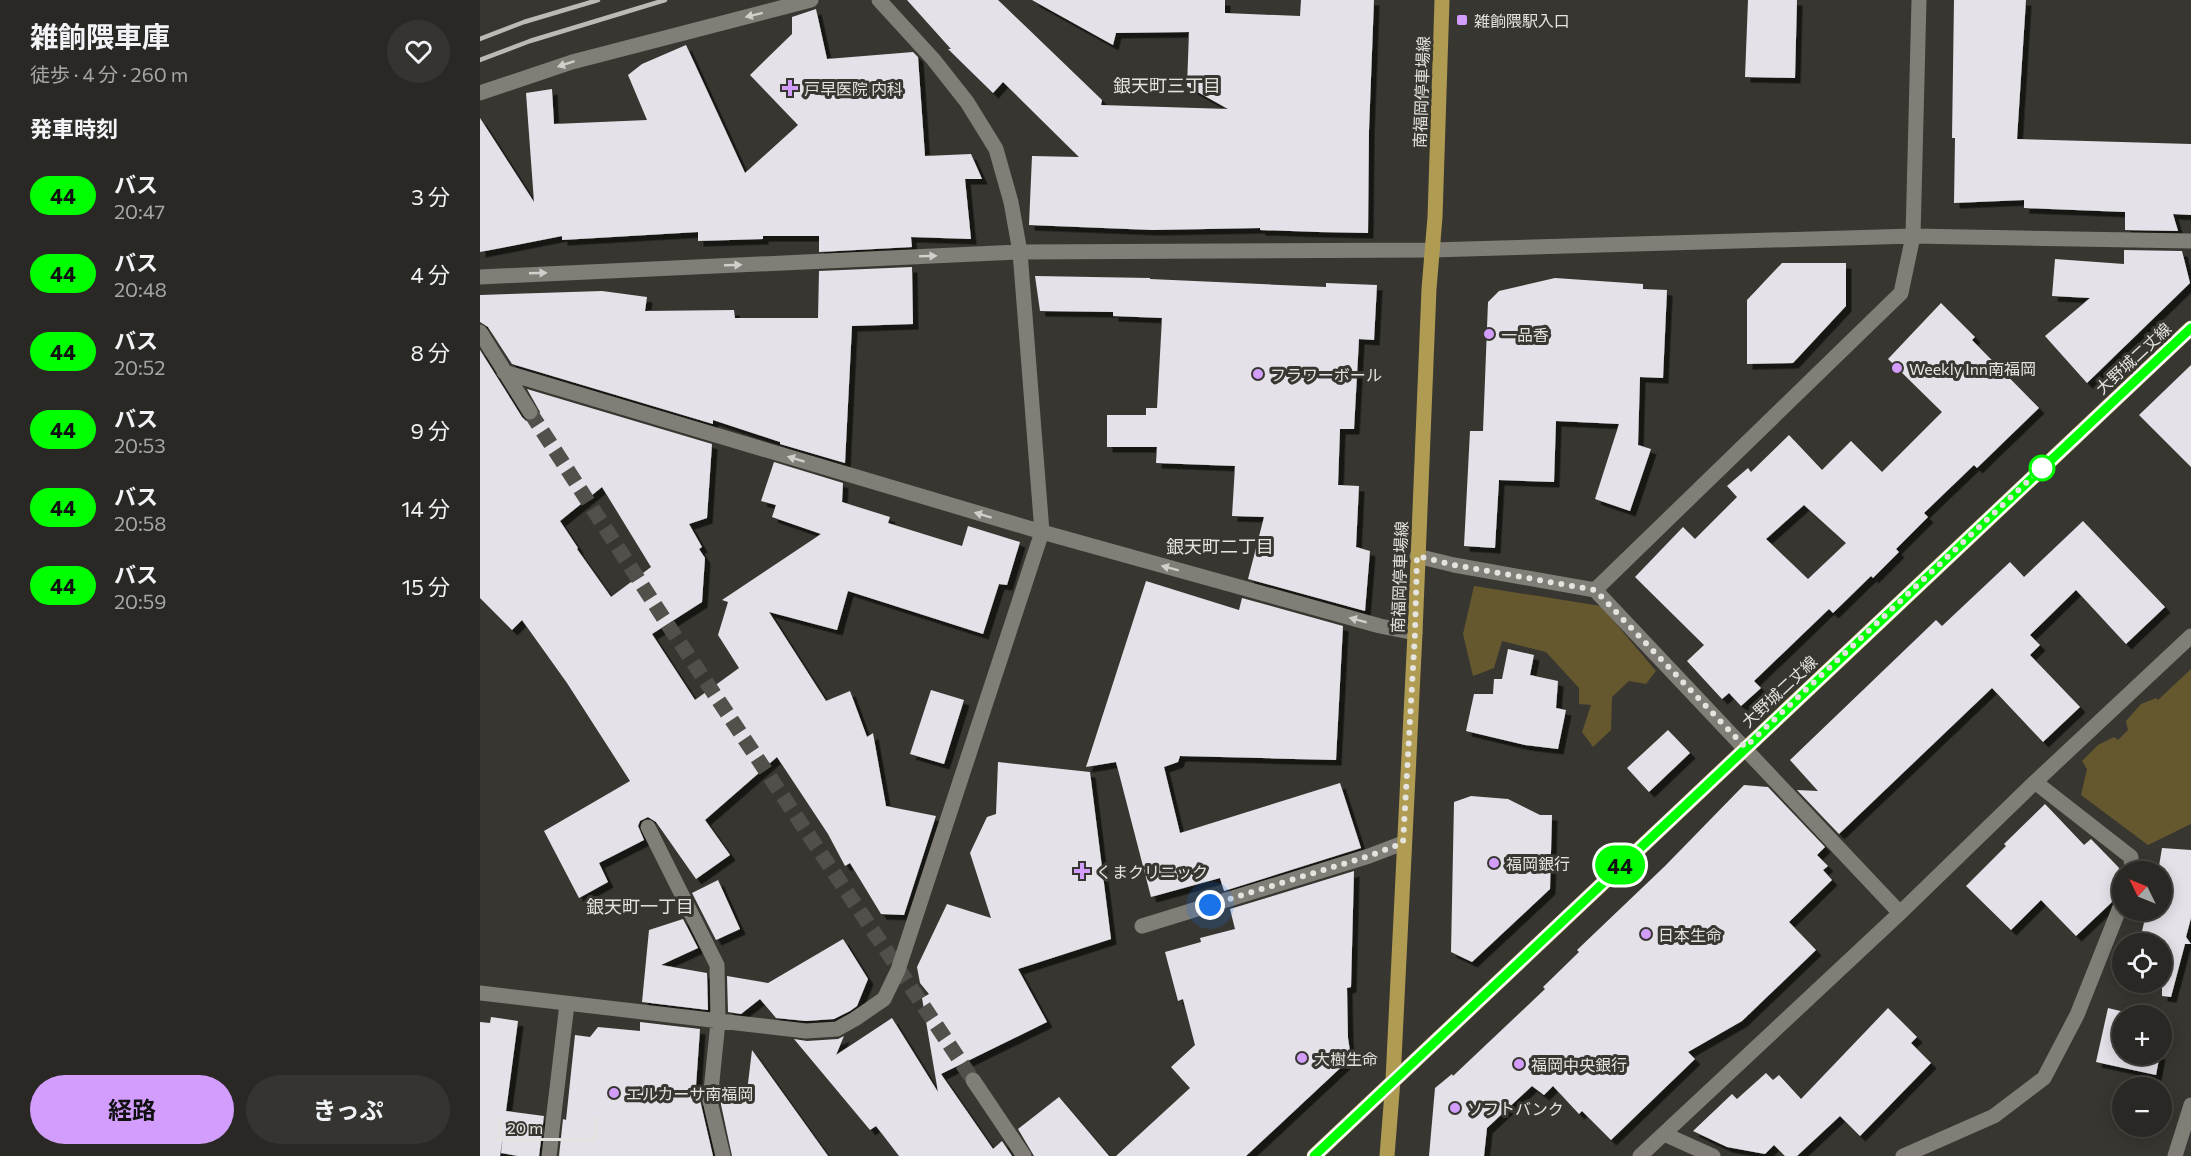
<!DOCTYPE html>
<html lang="ja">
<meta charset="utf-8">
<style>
body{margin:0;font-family:Commissioner,"Noto Sans JP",sans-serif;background:#363431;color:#f1f3f6;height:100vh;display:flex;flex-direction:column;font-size:22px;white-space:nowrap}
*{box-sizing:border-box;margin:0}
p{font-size:20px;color:#a5a6a6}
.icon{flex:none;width:33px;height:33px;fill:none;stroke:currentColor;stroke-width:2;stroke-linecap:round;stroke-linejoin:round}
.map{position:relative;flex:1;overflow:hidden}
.details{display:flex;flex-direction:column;background:#2a2824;width:480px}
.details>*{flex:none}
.badge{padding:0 12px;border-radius:20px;font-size:21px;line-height:39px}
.needle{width:39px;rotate:313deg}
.controls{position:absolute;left:1632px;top:861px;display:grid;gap:12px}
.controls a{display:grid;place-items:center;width:60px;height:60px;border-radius:50%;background:#2a2824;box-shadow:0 3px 15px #0003,0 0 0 2px #464441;font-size:30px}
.scale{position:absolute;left:18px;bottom:15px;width:99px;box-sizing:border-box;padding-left:6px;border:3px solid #e4e3e0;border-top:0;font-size:16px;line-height:21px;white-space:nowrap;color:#e4e3e0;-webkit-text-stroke:4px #383630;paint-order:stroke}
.you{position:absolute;width:30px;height:30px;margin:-15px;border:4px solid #fff;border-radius:50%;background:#1a73e8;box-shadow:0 0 0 9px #1a73e833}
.map>.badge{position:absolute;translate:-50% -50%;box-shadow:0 0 0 3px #fff}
h2{padding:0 30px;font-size:22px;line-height:54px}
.round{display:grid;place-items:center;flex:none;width:63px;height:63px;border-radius:32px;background:#363431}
.headline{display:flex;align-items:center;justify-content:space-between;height:102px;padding:0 30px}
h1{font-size:28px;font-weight:700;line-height:45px}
.action{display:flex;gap:12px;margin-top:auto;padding:12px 30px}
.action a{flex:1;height:69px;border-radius:36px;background:#d29dfd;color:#111;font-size:24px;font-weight:700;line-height:69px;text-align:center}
.action a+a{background:#363431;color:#f1f3f6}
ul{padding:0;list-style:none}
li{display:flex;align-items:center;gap:18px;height:78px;padding:0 30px}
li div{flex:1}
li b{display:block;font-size:22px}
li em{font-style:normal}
li .badge{min-width:66px;font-weight:700;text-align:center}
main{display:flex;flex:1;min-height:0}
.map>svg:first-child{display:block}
</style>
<main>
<section class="details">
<div class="headline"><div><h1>雑餉隈車庫</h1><p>徒歩 · 4 分 · 260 m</p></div><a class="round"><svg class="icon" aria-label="heart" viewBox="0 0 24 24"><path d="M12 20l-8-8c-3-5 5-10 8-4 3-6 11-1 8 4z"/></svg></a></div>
<h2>発車時刻</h2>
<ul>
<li><span class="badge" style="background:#0f0;color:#111">44</span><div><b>バス</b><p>20:47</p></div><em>3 分</em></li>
<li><span class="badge" style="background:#0f0;color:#111">44</span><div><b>バス</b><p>20:48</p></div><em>4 分</em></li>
<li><span class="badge" style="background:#0f0;color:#111">44</span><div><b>バス</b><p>20:52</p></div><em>8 分</em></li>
<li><span class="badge" style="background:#0f0;color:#111">44</span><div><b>バス</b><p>20:53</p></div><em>9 分</em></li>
<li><span class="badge" style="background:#0f0;color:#111">44</span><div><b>バス</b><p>20:58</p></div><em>14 分</em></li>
<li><span class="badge" style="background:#0f0;color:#111">44</span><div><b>バス</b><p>20:59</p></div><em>15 分</em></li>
</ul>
<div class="action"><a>経路</a><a>きっぷ</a></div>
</section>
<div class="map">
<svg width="1711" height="1156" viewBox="0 0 1711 1156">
<defs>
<filter id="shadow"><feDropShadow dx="5.5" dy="5.5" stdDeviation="0" flood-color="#0009"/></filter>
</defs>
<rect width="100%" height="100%" fill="#383630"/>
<path fill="#65582f" d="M 994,586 L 1121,606 L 1176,671 L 1166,684 L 1149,681 L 1132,697 L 1131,730 L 1113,747 L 1102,732 L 1111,705 L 1099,704 L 1099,688 L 1066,652 L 1022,641 L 1014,668 L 993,676 L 983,634 Z
M 1711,669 L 1711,824 L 1668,845 L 1601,795 L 1607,769 L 1602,761 L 1618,745 L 1634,737 L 1638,740 L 1648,730 L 1646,721 L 1661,704 L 1676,698 L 1678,700 Z"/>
<path fill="#e4e1e8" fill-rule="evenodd" filter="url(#shadow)" d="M 427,0 L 518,0 L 622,100 L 621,105 L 748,109 L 707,86 L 709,32 L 636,33 L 633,45 L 552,0 L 745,0 L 745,13 L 820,16 L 821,0 L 894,0 L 889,130 L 888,233 L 838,232 L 780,230 L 780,228 L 673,230 L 549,225 L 552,156 L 599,157 L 523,82 L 513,93 L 468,49 L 471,49 Z
M 1268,0 L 1317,0 L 1315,78 L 1265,77 Z
M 1474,0 L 1546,0 L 1537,139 L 1711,144 L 1711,215 L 1693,214 L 1698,231 L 1645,230 L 1645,212 L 1544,208 L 1544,200 L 1474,203 L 1475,138 L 1472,138 Z
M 336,9 L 347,59 L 433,52 L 438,57 L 445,156 L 491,154 L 502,179 L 485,179 L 491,239 L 431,237 L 432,247 L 339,252 L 339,236 L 283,236 L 283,239 L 218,241 L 218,232 L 82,240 L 82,236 L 0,252 L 0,118 L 54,202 L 46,93 L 72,89 L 74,124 L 167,120 L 148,75 L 162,64 L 206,45 L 265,173 L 318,125 L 270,75 L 312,34 L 312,17 Z
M 1644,250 L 1702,251 L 1710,283 L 1607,383 L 1565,336 L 1610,298 L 1572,296 L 1575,259 L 1644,264 Z
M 1302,263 L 1366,263 L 1366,306 L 1313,363 L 1267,364 L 1267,300 Z
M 432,267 L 433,324 L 372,326 L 365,463 L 300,444 L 300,442 L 233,420 L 233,424 L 32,364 L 8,327 L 0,322 L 0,295 L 122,291 L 167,297 L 165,311 L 254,310 L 255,318 L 338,318 L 339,271 Z
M 555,276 L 670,278 L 670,279 L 846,287 L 846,283 L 897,285 L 894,340 L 879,339 L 874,429 L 860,429 L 858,485 L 879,486 L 876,547 L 890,551 L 885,611 L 768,579 L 784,517 L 752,516 L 755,466 L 676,463 L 677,447 L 627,447 L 627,415 L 666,415 L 666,408 L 677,408 L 682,318 L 633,316 L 633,312 L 560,311 Z
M 1075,278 L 1163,284 L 1163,289 L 1187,290 L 1183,378 L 1160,377 L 1158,445 L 1171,449 L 1150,511 L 1115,499 L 1139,424 L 1076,421 L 1074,482 L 1019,480 L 1015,548 L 984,546 L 990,431 L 1003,431 L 1008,302 L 1019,291 Z
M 1461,303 L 1495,337 L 1492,340 L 1559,408 L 1497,468 L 1494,465 L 1444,513 L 1448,517 L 1416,549 L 1419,552 L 1393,578 L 1391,576 L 1353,613 L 1349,609 L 1274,681 L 1281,688 L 1261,706 L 1249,693 L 1242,699 L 1207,661 L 1224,645 L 1155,577 L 1203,527 L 1215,539 L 1257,497 L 1247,486 L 1268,468 L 1271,472 L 1309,435 L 1342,470 L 1371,441 L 1402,472 L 1462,412 L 1408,359 ZM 1324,505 L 1366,543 L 1328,579 L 1286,539 Z
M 0,350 L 42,417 L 46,421 L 56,420 L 60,412 L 47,389 L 232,444 L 227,518 L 209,524 L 222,547 L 219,549 L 225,558 L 222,602 L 172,634 L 215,700 L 259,668 L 238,635 L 248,602 L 242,600 L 341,534 L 292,517 L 296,505 L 281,501 L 294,462 L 363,483 L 362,502 L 410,517 L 408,523 L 482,546 L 488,526 L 540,542 L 527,585 L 519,584 L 503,634 L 368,591 L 357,630 L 289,612 L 346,701 L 370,691 L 387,737 L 393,733 L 406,806 L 456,816 L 424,915 L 401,914 L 370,863 L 365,866 L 348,834 L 297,757 L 225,820 L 250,855 L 216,879 L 176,822 L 168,817 L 160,821 L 158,826 L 164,840 L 119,863 L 128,882 L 99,898 L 64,831 L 150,781 L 87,683 L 42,620 L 32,630 L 0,598 ZM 122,487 L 171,567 L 131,597 L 97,549 L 98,548 L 80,521 Z
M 1711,365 L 1711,467 L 1659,415 Z
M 1603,521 L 1685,607 L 1646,644 L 1596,590 L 1550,635 L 1560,645 L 1550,655 L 1600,707 L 1563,742 L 1512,688 L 1359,834 L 1317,790 L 1338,791 L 1310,760 L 1456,620 L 1462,626 L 1530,562 L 1544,577 Z
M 666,581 L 759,610 L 762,598 L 863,626 L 856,760 L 700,756 L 698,762 L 684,767 L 700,833 L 860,783 L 881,848 L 744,891 L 740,878 L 671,897 L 636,762 L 606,767 Z
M 1028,649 L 1054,655 L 1050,675 L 1078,681 L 1076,708 L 1086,710 L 1078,749 L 1045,745 L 986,731 L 994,694 L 1013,694 L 1014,679 L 1022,679 Z
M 451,690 L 484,700 L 464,764 L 430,754 Z
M 1188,730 L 1210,753 L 1169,792 L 1147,768 Z
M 518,762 L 610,772 L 631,939 L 538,969 L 567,1022 L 461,1074 L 513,1149 L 522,1141 L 532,1156 L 419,1156 L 396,1126 L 390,1130 L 314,1039 L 327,1041 L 358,1039 L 364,1036 L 356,1055 L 412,1018 L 458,1092 L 442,998 L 449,994 L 440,983 L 437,967 L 467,904 L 511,918 L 490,853 L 507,817 L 516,814 Z
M 1264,785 L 1288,787 L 1345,847 L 1337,855 L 1348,866 L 1343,870 L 1352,880 L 1309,922 L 1336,950 L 1262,1021 L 1208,1052 L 1215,1059 L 1131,1140 L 1102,1111 L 1099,1114 L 1073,1086 L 1064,1095 L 1052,1086 L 1007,1128 L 1004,1156 L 949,1156 L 955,1088 L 972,1074 L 973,1076 L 1065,989 L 1063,987 L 1099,952 L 1097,950 L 1185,866 Z
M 991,796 L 1028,799 L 1060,815 L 1072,815 L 1070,889 L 992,962 L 971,952 L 974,802 Z
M 1565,804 L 1604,845 L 1611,839 L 1642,871 L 1642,892 L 1636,895 L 1631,903 L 1596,936 L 1561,900 L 1531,930 L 1486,886 L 1526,846 L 1524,844 Z
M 1682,848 L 1711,850 L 1711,918 L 1706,937 L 1711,944 L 1705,944 L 1691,997 L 1682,996 L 1682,944 L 1659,944 L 1667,910 L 1682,910 L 1682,872 L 1678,872 Z
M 874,871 L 871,987 L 867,988 L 868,1038 L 871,1058 L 766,1156 L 636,1156 L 710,1088 L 691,1067 L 715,1045 L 703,999 L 698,1001 L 685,952 L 721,942 L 720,938 L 755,929 L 750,909 Z
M 238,880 L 260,929 L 236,940 L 212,893 Z
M 203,919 L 218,948 L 181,965 L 227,973 L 228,1010 L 162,1002 L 169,930 Z
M 363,939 L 388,979 L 377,1006 L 370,1011 L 354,1019 L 326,1021 L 296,1018 L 280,999 L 261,1014 L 248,1012 L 247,976 L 288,983 Z
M 1408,1008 L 1437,1037 L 1431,1043 L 1451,1063 L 1380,1136 L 1360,1116 L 1317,1156 L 1305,1156 L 1294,1145 L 1285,1154 L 1247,1147 L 1213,1131 L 1252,1094 L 1257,1099 L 1286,1073 L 1293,1080 L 1299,1075 L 1321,1099 Z
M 1628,1008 L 1661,1016 L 1642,1016 L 1642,1054 L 1680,1054 L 1676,1075 L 1616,1062 Z
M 11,1017 L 38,1021 L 26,1111 L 64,1116 L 59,1156 L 38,1156 L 21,1153 L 23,1136 L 20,1156 L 0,1156 L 0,1022 L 10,1023 Z
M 160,1022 L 220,1029 L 215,1100 L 220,1100 L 233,1156 L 79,1156 L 83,1119 L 86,1120 L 95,1035 L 110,1037 L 118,1027 L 160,1031 Z
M 272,1050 L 348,1156 L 252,1156 L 240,1100 L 266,1100 Z
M 579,1097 L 629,1156 L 554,1156 L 538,1129 Z"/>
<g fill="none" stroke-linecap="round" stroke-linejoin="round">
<path stroke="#52504a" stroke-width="15" stroke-dasharray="15 8" stroke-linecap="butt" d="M 50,412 L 190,628 L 493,1080"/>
<path stroke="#807e77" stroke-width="15" d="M 0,93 L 92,62 L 331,0
M 0,277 L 540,252 L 952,250 L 1433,236 L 1711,241
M 0,332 L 50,412
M 24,372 L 562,532 L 900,626 L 935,633
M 937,556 L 974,565 L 1115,590 L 1420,913
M 1115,590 L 1421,293 L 1433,236 L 1439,0
M 1555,782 L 1651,857 L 1652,872
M 168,827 L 237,965 L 238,1022 L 230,1101 L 243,1156
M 662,926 L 889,856 L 923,843
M 0,993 L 326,1031 L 357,1029 L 375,1019 L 404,999 L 418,970 L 562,532 L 540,252 L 531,202 L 516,149 L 487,102 L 453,59 L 399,0
M 493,1080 L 544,1156
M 1184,1134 L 1233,1156
M 69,1156 L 87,1004
M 1160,1156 L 1420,913 L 1555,782 L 1711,636
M 1423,1156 L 1514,1116 L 1564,1078 L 1597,1015 L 1642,902
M 1695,1156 L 1711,1105"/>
<path stroke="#b09b52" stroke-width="15" d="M 834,1156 L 1711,328
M 907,1156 L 913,1080 L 935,633 L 949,289 L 955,217 L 962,0"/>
<path stroke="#bbbab6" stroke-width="4.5" d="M 0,39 L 44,22 L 118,0
M 0,60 L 50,41 L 185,0"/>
</g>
<defs><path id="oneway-solid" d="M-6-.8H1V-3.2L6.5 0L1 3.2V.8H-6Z" transform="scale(1.5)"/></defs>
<g fill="#d0cfcb">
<use href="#oneway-solid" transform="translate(274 15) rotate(166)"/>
<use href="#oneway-solid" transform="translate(86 64) rotate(162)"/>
<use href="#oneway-solid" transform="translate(448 256) rotate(-2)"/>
<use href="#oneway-solid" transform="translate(253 265) rotate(-2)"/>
<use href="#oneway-solid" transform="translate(58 273) rotate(-2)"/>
<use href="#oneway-solid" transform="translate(316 459) rotate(-163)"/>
<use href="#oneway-solid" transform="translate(503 515) rotate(-163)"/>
<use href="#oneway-solid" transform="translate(690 568) rotate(-165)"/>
<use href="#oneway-solid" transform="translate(878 620) rotate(-165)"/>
</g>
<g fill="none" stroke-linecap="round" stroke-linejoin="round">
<g stroke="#fff" stroke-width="14">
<path id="line" d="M 834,1156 L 1711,328"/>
</g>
<use href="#line" stroke="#0f0" stroke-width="9"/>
<path stroke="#e4e3e0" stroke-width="6" stroke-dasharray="0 10.8" d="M 730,905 L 889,856 L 923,843 L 935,633 L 937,556 L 974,565 L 1115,590 L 1265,747 L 1562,468"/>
</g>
<g fill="#d29dfd" stroke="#383630" stroke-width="2">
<rect x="976" y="14" width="12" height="12" rx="3"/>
<path d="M307 79h6v6h6v6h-6v6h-6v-6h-6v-6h6z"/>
<circle cx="1009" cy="334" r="6"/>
<circle cx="1417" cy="368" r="6"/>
<circle cx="778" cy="374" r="6"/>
<circle cx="1014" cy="863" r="6"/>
<path d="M599 862h6v6h6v6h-6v6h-6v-6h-6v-6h6z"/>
<circle cx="1166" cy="934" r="6"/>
<circle cx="822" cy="1058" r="6"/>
<circle cx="1039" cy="1064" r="6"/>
<circle cx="134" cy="1093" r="6"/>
<circle cx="975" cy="1108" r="6"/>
</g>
<circle fill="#fff" stroke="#0f0" stroke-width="3" cx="1562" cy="468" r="12"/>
<g text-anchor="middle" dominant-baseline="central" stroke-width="6" stroke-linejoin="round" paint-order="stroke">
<g font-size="16" fill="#e4e3e0" stroke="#383630" text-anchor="start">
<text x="994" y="20">雑餉隈駅入口</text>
<text x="324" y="88">戸早医院 内科</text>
<text x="1021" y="334">一品香</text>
<text x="1429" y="368">Weekly Inn南福岡</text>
<text x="790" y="374">フラワーボール</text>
<text x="1026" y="863">福岡銀行</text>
<text x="616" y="871">くまクリニック</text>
<text x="1178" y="934">日本生命</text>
<text x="834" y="1058">大樹生命</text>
<text x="1051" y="1064">福岡中央銀行</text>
<text x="146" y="1093">エルカーサ南福岡</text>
<text x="987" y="1108">ソフトバンク</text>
</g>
<g font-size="16" fill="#e4e3e0" stroke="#383630">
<text transform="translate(941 92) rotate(-88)">南福岡停車場線</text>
<text transform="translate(1653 358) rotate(-43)">大野城二丈線</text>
<text transform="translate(919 577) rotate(-88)">南福岡停車場線</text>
<text transform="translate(1299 691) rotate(-43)">大野城二丈線</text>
</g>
<g font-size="18" fill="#e4e3e0" stroke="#383630">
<text x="687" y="85">銀天町三丁目</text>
<text x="740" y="546">銀天町二丁目</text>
<text x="160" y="906">銀天町一丁目</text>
</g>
</g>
</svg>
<div class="controls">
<a><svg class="needle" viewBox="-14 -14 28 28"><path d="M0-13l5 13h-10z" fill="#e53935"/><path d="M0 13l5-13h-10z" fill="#a5a6a6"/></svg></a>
<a><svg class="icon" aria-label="locate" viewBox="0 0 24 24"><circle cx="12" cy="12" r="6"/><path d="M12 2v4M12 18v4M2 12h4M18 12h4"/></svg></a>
<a>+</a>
<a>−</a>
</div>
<div class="scale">20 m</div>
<div class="you" style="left:730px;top:905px"></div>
<b class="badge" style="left:1140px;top:865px;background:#0f0;color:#111">44</b>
</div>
</main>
